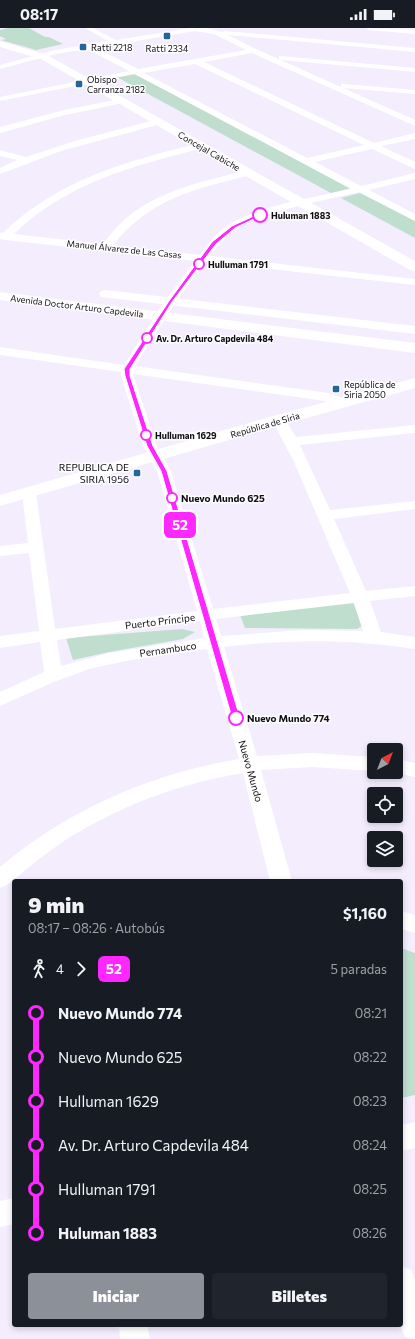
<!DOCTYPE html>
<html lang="es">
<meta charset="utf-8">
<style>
body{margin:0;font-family:Commissioner,sans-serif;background:#20242c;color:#f1f3f6;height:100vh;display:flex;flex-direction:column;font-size:15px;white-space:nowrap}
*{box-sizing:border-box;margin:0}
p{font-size:13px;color:#9ea1a6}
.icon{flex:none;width:22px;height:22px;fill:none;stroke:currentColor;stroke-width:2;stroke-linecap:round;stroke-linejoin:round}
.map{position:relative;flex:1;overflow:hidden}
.drawer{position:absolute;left:12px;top:851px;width:391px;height:448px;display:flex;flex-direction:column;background:#171b24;border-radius:4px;box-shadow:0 2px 6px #0003}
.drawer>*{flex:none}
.badge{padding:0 8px;border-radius:6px;font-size:14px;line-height:26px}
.needle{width:26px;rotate:42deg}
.tools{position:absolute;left:367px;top:715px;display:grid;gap:8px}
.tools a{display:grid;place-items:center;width:36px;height:36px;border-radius:4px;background:#171b24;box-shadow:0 2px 6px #0003;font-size:20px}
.map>.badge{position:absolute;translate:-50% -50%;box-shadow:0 0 0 2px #fff}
.legs{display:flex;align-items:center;gap:6px;height:44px;padding:0 16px;font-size:13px}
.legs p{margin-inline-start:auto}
.overview{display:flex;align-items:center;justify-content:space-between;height:68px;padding:0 16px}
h1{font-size:22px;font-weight:800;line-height:30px}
.primary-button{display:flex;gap:8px;margin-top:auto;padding:8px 16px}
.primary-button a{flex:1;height:46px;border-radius:4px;background:#8c9099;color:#fff;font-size:16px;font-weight:800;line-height:46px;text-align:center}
.primary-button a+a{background:#20242c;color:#f1f3f6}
ul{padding:0 16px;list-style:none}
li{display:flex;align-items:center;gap:14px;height:44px;font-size:15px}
li i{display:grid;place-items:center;width:6px;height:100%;margin:0 5px;background:currentColor}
li i::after{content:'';width:10px;height:10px;margin:-5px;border:3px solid;border-radius:50%;background:#171b24}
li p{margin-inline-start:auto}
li:first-child i{background:linear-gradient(#0000 50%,currentColor 0)}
li:last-child i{background:linear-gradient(currentColor 50%,#0000 0)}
.status{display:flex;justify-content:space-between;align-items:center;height:28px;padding:0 20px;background:#171b24;direction:ltr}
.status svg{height:11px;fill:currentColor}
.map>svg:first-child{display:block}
</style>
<div class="status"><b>08:17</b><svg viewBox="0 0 49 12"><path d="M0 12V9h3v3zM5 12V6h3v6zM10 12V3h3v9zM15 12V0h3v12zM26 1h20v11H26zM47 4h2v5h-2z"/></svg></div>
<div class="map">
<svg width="415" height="1311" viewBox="0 0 415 1311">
<rect width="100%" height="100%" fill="#f3edfd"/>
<path fill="#bfdecd" d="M 8,0 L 29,0 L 45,9 L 49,9 L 63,16 L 36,22 L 1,12 L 6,11 L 0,8 L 0,2 Z
M 134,46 L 349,158 L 351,160 L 331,165 L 115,48 Z
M 360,165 L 415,193 L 415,210 L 341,170 Z
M 353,574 L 362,598 L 357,601 L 245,600 L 240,587 Z
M 182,601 L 195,604 L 183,611 L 109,624 L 73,632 L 66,610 Z
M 401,920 L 415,925 L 415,1067 L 401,1070 Z"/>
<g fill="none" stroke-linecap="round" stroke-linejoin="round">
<path fill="#fff" fill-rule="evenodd" d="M 85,0 L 93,0 L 116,12 L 190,0 L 206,0 L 222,4 L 225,3 L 415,20 L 415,24 L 228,7 L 256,21 L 341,59 L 341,56 L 344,56 L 415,62 L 415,66 L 343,60 L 415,92 L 415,98 L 252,25 L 204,34 L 374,115 L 415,105 L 415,111 L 381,118 L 415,134 L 415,141 L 372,121 L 315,134 L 361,158 L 415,145 L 415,151 L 369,162 L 415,186 L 415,193 L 359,164 C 323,173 283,179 249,194 C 232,201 220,214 210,228 L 415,251 L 415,257 L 205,234 L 175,275 L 135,338 L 328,365 L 349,372 L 351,375 L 349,378 L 344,379 L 325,373 L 133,346 L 157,418 L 171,443 L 213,581 L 350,565 L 294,434 L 272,392 L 274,389 L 284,389 L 296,409 L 415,397 L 415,405 L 300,417 L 330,482 L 415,473 L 415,481 L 334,491 L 366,563 L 415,558 L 415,568 L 370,573 L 381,604 L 415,609 L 415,621 C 351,611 288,611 224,619 L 257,728 L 312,725 L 374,729 L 374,743 L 312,739 L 261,742 L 292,853 L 270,853 L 243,745 C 178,756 119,778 64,813 C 54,820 44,827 34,835 C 23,843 13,855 0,860 L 0,839 C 69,781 150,746 239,731 L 207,621 L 131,632 L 89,641 L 54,654 L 0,678 L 0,664 L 44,644 L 40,614 L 0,620 L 0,608 L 39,603 L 29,525 L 0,528 L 0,518 L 28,515 L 22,465 L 24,462 L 29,461 L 34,462 L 36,465 L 55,601 L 197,583 L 157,443 L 143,418 L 121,348 L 121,344 L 0,327 L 0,319 L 124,337 L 164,274 L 195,233 L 5,212 L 0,211 L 0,205 L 3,205 C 57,152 129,132 201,115 L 204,116 L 205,118 L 204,120 C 135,137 66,155 14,206 L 103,216 C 109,208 115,200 123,193 C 157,162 205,153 248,142 L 251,143 L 253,145 L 251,147 C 195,161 151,170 113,217 L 200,227 C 206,219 212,210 220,203 C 251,178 312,170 351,161 L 135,46 L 0,73 L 0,69 L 129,43 L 87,21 L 56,26 L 0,41 L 0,37 L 55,22 L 108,13 ZM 195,3 L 214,6 L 246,22 L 138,41 L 96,20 ZM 195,36 L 364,117 L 307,130 L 144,45 ZM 354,575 L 363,603 L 303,602 L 221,608 L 216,591 ZM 200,593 L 204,610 L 109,625 L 61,638 L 57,612 Z
M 366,0 L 415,2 L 415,6 L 369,2 Z
M 279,28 L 415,40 L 415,44 L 282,32 L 279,32 Z
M 120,71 L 124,73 L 123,75 L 65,87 L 0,105 L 0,99 L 64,82 Z
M 158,91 L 161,92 L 162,94 L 161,96 L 61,123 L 0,146 L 0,140 L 17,132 L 0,128 L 0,122 L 26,129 L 75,113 Z
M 396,731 L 415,735 L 415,749 L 392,744 L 396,744 Z
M 401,883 L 415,887 L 415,905 L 401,901 Z
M 415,1094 L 415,1120 L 401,1123 L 401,1097 Z
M 14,1170 L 14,1196 L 0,1199 L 0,1173 Z
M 401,1238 L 411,1242 L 415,1252 L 415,1311 L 405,1309 L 400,1297 Z
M 119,1297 L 147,1297 L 150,1311 L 120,1311 Z"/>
<path fill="#fff" fill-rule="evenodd" d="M 0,13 L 47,27 L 415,233 L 415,243 L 410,242 L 41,31 L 0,19 Z
M 106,262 L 415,298 L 415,306 L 101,269 L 99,266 L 101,263 Z
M 0,264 L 415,315 L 415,325 L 0,272 Z
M 415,350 L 415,360 L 285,396 L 0,478 L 0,467 L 273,388 Z"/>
</g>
<path fill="#fe27ff" stroke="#fff" d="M 258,186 L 262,187 L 235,200 L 216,216 L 172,274 L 130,341 L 130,348 L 153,418 L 167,443 L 240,690 L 236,693 L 232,690 L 161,443 L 147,418 L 125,348 L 124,341 L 169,273 L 212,214 L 232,198 Z"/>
<g fill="#24669b" stroke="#fefefe" stroke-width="1.5">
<rect x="163" y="4" width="8" height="8" rx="2"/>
<rect x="79" y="15" width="8" height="8" rx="2"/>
<rect x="75" y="52" width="8" height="8" rx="2"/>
<rect x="332" y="357" width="8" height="8" rx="2"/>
<rect x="133" y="441" width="8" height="8" rx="2"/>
</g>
<g fill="#fff" stroke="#fe27ff" stroke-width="2">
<circle cx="260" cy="187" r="7"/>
<circle cx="199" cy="236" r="5"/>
<circle cx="147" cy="310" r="5"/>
<circle cx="146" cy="407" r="5"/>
<circle cx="172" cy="470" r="5"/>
<circle cx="236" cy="690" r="7"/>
</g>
<g text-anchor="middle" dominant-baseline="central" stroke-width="3" stroke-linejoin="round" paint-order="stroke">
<g font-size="9" fill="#100d15" stroke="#fefefe" text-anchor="start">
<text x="91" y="19">Ratti 2218</text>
<text x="167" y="20" text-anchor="middle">Ratti 2334</text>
<text x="87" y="51">Obispo<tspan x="87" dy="10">Carranza 2182</tspan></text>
<text x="344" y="356">República de<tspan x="344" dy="10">Siria 2050</tspan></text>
</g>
<g font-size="9" fill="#100d15" stroke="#fefefe">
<text transform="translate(209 123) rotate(30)">Concejal Cabiche</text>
<text transform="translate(124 221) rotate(6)">Manuel Álvarez de Las Casas</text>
<text transform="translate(77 278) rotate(7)">Avenida Doctor Arturo Capdevila</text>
<text transform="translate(265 397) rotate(-16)">República de Siria</text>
</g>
<g font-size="9" font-weight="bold" fill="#100d15" stroke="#fefefe" text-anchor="start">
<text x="271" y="187">Huluman 1883</text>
<text x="208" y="236">Hulluman 1791</text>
<text x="156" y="310">Av. Dr. Arturo Capdevila 484</text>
<text x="155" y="407">Hulluman 1629</text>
</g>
<g font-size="10" fill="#100d15" stroke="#fefefe" text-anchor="end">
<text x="129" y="439">REPUBLICA DE<tspan x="129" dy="12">SIRIA 1956</tspan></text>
</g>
<g font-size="10" font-weight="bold" fill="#100d15" stroke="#fefefe" text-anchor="start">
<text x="181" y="470">Nuevo Mundo 625</text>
<text x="247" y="690">Nuevo Mundo 774</text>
</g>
<g font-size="10" fill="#100d15" stroke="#fefefe">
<text transform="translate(160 593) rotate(-7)">Puerto Príncipe</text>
<text transform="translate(168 621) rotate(-8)">Pernambuco</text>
<text transform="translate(251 743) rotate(74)">Nuevo Mundo</text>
</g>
</g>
</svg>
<div class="tools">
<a><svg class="needle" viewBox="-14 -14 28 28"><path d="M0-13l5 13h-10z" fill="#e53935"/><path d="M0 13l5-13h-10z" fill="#9ea1a6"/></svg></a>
<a><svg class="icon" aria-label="locate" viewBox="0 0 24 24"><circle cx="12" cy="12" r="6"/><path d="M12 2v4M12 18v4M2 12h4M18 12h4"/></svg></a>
<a><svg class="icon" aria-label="layers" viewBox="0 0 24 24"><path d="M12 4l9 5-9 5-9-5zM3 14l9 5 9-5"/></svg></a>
</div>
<b class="badge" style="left:180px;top:497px;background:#fe27ff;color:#fff">52</b>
<section class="drawer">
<div class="overview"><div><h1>9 min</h1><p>08:17 – 08:26 · Autobús</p></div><b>$1,160</b></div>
<div class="legs"><svg class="icon" aria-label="walk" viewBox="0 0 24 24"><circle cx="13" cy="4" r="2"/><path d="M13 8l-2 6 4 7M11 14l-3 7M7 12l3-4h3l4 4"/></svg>4<svg class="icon" aria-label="forward" viewBox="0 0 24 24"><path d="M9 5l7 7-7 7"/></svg><b class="badge" style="background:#fe27ff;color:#fff">52</b><p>5 paradas</p></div>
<ul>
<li><i style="color:#fe27ff"></i><b>Nuevo Mundo 774</b><p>08:21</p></li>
<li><i style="color:#fe27ff"></i><span>Nuevo Mundo 625</span><p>08:22</p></li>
<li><i style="color:#fe27ff"></i><span>Hulluman 1629</span><p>08:23</p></li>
<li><i style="color:#fe27ff"></i><span>Av. Dr. Arturo Capdevila 484</span><p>08:24</p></li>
<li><i style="color:#fe27ff"></i><span>Hulluman 1791</span><p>08:25</p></li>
<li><i style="color:#fe27ff"></i><b>Huluman 1883</b><p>08:26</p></li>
</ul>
<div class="primary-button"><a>Iniciar</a><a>Billetes</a></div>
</section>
</div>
